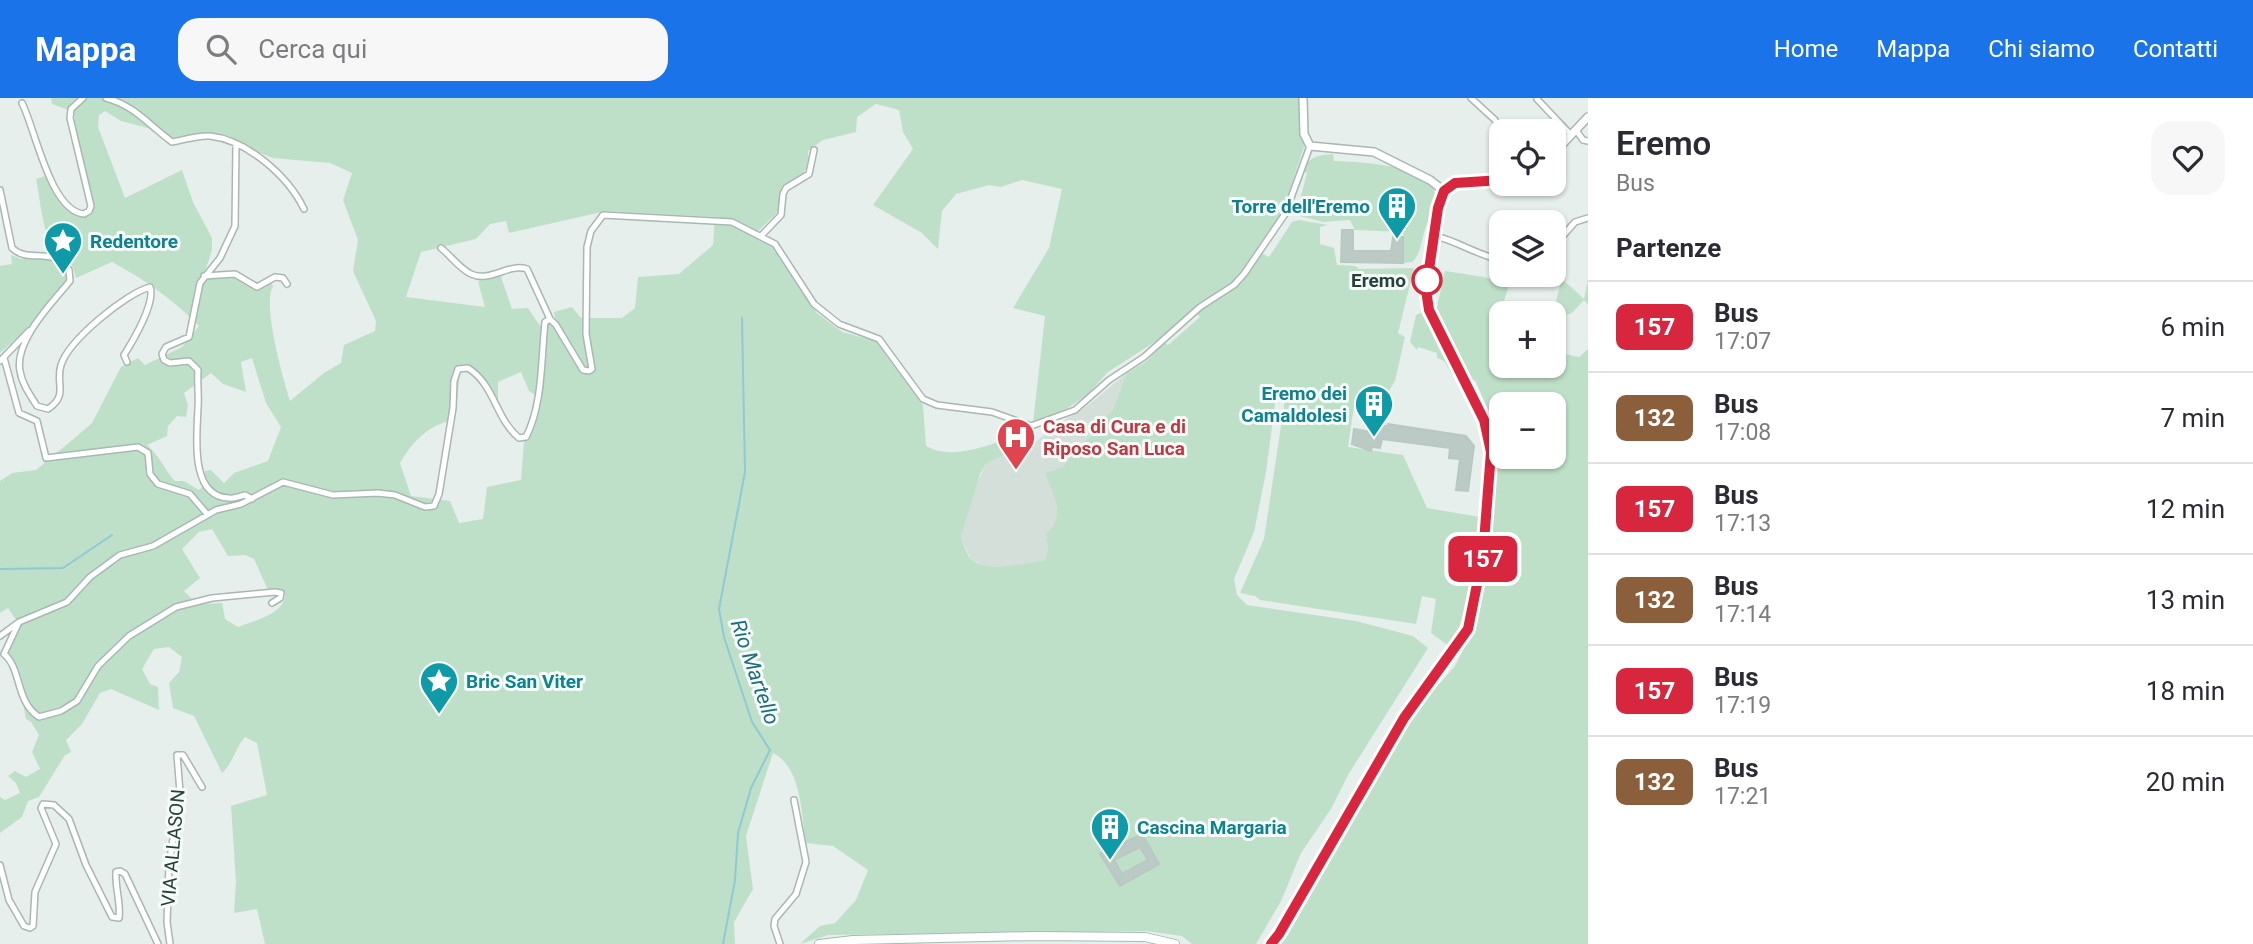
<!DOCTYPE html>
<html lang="it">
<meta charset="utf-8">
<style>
body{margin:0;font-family:Roboto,sans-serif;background:#f7f7f7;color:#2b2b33;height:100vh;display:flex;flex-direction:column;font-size:26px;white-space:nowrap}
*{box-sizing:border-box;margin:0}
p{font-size:23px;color:#7c7c81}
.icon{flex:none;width:38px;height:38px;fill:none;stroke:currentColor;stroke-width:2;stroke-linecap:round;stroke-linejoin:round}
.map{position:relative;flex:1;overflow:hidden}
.drawer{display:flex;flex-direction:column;background:#fff;width:665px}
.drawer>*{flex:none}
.badge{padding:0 14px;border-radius:10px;font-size:24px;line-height:46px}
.fabs{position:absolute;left:1489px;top:21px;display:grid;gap:14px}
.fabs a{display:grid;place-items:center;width:77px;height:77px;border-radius:14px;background:#fff;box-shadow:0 2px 5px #0004;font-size:35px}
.map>.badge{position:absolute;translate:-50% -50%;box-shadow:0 0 0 4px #fff}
h2{padding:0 28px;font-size:26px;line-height:63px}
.round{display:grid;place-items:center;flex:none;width:74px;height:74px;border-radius:21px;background:#f7f7f7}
.headline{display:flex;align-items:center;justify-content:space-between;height:119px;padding:0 28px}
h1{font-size:33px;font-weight:600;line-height:52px}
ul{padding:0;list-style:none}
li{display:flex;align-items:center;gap:21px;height:91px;padding:0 28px;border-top:2px solid #e1e1e2}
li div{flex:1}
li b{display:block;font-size:26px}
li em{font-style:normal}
li .badge{min-width:77px;font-weight:700;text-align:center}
header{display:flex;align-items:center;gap:42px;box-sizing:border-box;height:98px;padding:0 35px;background:#1a73e8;color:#fff}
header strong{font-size:33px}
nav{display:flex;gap:38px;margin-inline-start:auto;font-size:24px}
.search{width:490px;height:63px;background:#f7f7f7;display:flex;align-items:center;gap:18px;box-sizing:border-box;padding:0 24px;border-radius:21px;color:#7c7c81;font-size:26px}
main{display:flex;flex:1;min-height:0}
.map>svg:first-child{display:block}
</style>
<header>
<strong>Mappa</strong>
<div class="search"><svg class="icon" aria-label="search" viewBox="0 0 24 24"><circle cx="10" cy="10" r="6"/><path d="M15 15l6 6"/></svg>Cerca qui</div>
<nav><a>Home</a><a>Mappa</a><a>Chi siamo</a><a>Contatti</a></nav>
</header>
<main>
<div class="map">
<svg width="1588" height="846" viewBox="0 0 1588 846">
<rect width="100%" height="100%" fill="#e6efeb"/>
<path fill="#d4dfda" d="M 1127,275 L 1107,325 L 1077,349 L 1063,369 L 1046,375 L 1055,398 L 1058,419 L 1053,430 L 1046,435 L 1048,451 L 1045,462 L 1014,468 L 984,468 L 971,461 L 961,440 L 974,391 L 986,366 L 1010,352 L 1030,349 L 1055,327 L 1082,312 Z"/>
<path fill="#bfe0c8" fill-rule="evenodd" d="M 51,0 L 1300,0 L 1304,49 L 1282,115 L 1258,153 L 1269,159 L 1292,124 L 1299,122 L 1328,127 L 1320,129 L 1320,146 L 1334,150 L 1337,167 L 1355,168 L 1359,171 L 1414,170 L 1398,235 L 1405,239 L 1395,283 L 1387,296 L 1367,301 L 1355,301 L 1348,349 L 1403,357 L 1427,410 L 1480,419 C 1475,465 1472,507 1450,549 L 1431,535 L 1436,501 L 1422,498 L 1416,526 L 1260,502 L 1255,498 L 1240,495 L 1264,441 L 1287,288 L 1276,298 L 1266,374 L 1254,434 L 1234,481 L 1237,497 L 1247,507 L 1356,523 L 1413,538 L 1428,550 L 1348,677 L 1331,711 L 1301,755 L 1281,803 L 1256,846 L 1192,846 L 1182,838 L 1146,833 L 828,837 L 800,846 L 820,828 L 835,825 L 856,802 L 868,772 L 833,748 L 806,745 C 801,715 802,670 773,655 L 746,738 L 753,791 L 734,824 L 735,846 L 265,846 L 257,811 L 234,815 L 236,783 L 231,708 L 267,697 L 257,645 L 245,639 C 234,652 234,664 222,675 L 194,618 L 173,610 L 169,585 L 179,574 L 182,559 L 169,549 L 154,551 L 142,571 L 150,586 L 158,589 L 159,612 L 111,591 L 100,595 L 82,626 L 66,642 L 71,654 L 65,657 L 39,699 L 28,703 L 22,719 L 0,735 L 0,699 L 5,702 L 20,695 L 16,685 L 8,678 L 15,673 L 26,679 L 40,671 L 32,654 L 39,637 L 31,624 L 26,621 L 16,569 L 8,553 L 20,528 L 8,510 L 0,515 L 0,383 L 12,375 L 36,372 L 77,338 L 92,325 L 121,269 L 138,260 L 145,267 L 182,249 L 199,228 C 173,201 145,182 112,164 L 76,180 C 70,153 56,156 49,141 C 41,123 40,99 36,81 L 45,78 C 55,93 70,128 92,115 L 94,107 L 76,34 L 74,14 L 52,6 ZM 876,6 L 899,12 L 903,34 L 913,51 L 873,107 L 922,135 L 938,151 L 942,113 L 956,96 L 989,87 L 1001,89 L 1022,82 L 1062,91 L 1049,150 L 1013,210 L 1045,218 L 1033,325 L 1063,313 L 1087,297 L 1108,274 L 1161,240 L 1194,211 L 1200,219 L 1168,247 L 1165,244 L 1147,263 L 1127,275 L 1112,313 L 1105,319 L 1107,325 L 1077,349 L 1063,369 L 1045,375 C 1053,395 1067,420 1046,435 L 1048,451 L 1045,462 C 1027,465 984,476 970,460 C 966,454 963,445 961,439 L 980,376 L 986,366 L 1018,349 L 1016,338 C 988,347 952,363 926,348 L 923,307 L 876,243 L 842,234 L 817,215 L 775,149 L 757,138 L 758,133 L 777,115 L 783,87 C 802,79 809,75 808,53 L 823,42 L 856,34 L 857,19 ZM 105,13 L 121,23 L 148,30 L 167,45 L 171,40 L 210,35 L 273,60 L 330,65 L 352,75 L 343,102 L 358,142 L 353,173 L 376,223 L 375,233 L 344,247 L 341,265 L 324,275 L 290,303 C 283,280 262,207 273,188 L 271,184 L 257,191 L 234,178 L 207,180 L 202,183 L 212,152 L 212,140 L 193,104 L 182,72 L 125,100 L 98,29 L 99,17 ZM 606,113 L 715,119 L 713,147 L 679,176 L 638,179 L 635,210 L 622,220 L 581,220 L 572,209 L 554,214 L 556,225 L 540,228 L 528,210 L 512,211 L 500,176 L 478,183 L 485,209 L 406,199 L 421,154 L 476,141 L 490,126 L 506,123 L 509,135 ZM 252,260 L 266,305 L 281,329 L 268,363 L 234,375 L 224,385 L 211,372 L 205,373 L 204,377 L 208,383 L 199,392 L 184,383 L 175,383 C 164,371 159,357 147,347 L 167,338 L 168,328 L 177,318 L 186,319 L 188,307 L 184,295 L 211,275 L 223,286 L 246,294 L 241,264 ZM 460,274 L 469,274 L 480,282 L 498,319 L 498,284 L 521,274 L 529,293 L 540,300 C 537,315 537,334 524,344 L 521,382 L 487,389 L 483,421 L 459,425 L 450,403 L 411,398 L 400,365 C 413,343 429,326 455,322 ZM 212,431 L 228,458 L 245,457 L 254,461 L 268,492 L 285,495 C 286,516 253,523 238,529 L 225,521 L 222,505 L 197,506 L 184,493 L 200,480 L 182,451 L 199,434 Z
M 1333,56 L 1334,63 C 1359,64 1432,66 1436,99 C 1438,112 1430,119 1426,129 C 1421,141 1422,155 1412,164 L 1404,165 L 1403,134 L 1355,132 L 1350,122 L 1323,124 L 1296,117 L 1307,75 L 1301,73 C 1309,59 1318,57 1333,56 Z
M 11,157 L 21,161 L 56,161 L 66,170 L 67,184 L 31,227 L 0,255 L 0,168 L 12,166 Z
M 1445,173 L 1484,179 L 1509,187 L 1489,250 L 1501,253 L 1502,268 L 1554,268 L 1553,215 L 1561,184 L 1518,177 C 1555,177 1557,174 1584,201 L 1588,181 L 1588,207 L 1584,202 L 1572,215 L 1566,217 L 1556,254 L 1579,259 L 1588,251 L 1588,846 L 1279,846 L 1368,686 L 1427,600 L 1455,568 L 1472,534 L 1482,500 L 1492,435 L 1498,334 L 1475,282 L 1470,285 L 1436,214 ZM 1502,306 L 1554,306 L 1554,359 L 1502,359 Z
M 1423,214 L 1430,219 L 1465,292 L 1461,291 L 1444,263 L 1437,260 L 1437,255 L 1418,249 L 1417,252 L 1410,244 L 1416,217 Z"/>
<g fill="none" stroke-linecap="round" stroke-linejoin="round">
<path stroke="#8ec9d4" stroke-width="2" d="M 0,471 L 63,470 L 112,437
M 723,846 L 735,782 L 738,735 L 751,690 L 770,652 L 752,624 L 724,539 L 719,511 L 745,374 L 742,220"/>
</g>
<path fill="#bbcac4" stroke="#b8c9c2" stroke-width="2" fill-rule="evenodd" d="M 1342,132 L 1353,132 L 1353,153 L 1391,153 L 1394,134 L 1400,134 L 1400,139 L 1403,139 L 1403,165 L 1341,164 Z
M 1388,326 L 1466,338 L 1474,348 L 1468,393 L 1456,392 L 1460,361 L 1449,360 L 1450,350 L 1382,341 L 1380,350 L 1372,349 L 1371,353 L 1352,346 L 1354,331 L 1377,335 L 1378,327 L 1388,328 Z
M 1142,736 L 1159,766 L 1120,788 L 1100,756 ZM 1140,749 L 1148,762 L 1122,776 L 1114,762 Z"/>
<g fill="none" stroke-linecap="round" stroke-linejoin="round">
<g stroke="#a8b8b2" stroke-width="8">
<path id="minor" d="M 106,0 C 134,7 149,27 172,44 C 183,42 198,37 210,38 C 247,42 288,78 304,111
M 1471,0 L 1495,22 L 1500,32 L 1497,60 L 1502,75
M 1537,1 L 1571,37
M 22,5 C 35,30 50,113 84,116 L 89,113 L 91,108 L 70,20 L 71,11 L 83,0
M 1576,32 L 1583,42 L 1588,43
M 236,47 L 235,128 L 220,160 L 200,185 L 189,239 L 166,249 L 162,256 L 164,262 L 170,265 L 189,263 L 198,272 C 197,285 199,297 198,310 C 197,336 189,399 229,400 C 234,401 240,398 245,397 L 252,401
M 0,92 L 12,150 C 28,166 54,148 69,172 L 70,183 C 52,205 14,243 20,273 C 22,286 30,297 37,308 L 48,311 C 69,297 55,286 61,267 C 69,242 125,196 150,189 C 156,204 133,243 124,257 L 127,264
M 761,138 L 781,117 L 783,96 L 786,90 L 809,76 L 814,52
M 1435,138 C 1458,143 1478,158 1502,162
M 1554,148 L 1575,124 L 1588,120
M 441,150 C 451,158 459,170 471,176 C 490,185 508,165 527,171 L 550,221
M 204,178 L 235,176 L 257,189 L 275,179 L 283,180 L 287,186
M 4,260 L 19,315 L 37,323 L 46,360 L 138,349 L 148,355 L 150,376 L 158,386 L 190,396 L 207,416
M 0,263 L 29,233
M 19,524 L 4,556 C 22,571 15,603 39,619 L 61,613 L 77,603 L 98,568 L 129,538 L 176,509 L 212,500 L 275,494 L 281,495 L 280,500 L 272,505
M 0,538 L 19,524 L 67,504 L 90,479 L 120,457 L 153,448 L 216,412 L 241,406 L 283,384 L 333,397 L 378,395 L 395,397 L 425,409 L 434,408 L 439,396 L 453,310 L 454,283 L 458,271 L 468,270 C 495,287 495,320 519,340 L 526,339 C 543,306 541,261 545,224 L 550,221 L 556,227 L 583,272 L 589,273 L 592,271 L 586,236 L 587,149 L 591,133 L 603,117 L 732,124 L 775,146 L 814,206 L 839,226 L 879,241 L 923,301 L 937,307 L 992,314 L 1031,328 L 1075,312 L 1109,282 L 1144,259 L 1200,209 L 1234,187 L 1244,176 L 1285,116 L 1310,48
M 0,767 L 9,802 L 24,828 L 30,830 L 33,828 L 35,794 L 56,746 L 41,710 L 43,706 L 54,707 L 69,721 L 86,767 L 112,819 L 119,820 C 121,805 115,790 116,774 L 120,773 L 125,776 L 158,846
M 170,846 L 167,824 L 169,767 L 180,694 L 177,657 L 183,657 L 202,689
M 780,846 L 774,828 L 775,821 L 796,796 L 806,764 L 794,702"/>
</g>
<g stroke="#a8b8b2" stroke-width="10">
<path id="tertiary" d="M 1303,0 L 1304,36 L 1310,48 L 1374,54 L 1430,82 L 1444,93 L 1456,85 L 1502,82
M 1554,55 L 1588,19"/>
</g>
<g stroke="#a4bbb3" stroke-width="10">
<path id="secondary" d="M 819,846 L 853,842 L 1035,838 L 1145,839 L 1175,846
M 1276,846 L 1368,679 L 1416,600 L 1468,531 L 1475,507 L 1483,457 L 1491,354 L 1484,322 L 1429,212 L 1426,192 L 1438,110 L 1444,93"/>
</g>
<use href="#minor" stroke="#fff" stroke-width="5"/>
<use href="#tertiary" stroke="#fff" stroke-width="7"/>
<use href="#secondary" stroke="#fff" stroke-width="8"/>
</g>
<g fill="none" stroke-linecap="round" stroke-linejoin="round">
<g stroke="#fff" stroke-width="16">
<path id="line" d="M 1271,846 L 1279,836 L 1404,620 L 1468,531 L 1483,457 L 1491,354 L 1484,322 L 1429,212 L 1426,192 L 1438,110 L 1444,93 L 1455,85 L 1502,82"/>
</g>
<use href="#line" stroke="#d7263d" stroke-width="10"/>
</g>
<defs>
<g id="building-pin" transform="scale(2.0125)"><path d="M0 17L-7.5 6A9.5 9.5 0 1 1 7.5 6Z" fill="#0f9aa8" stroke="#f7fbf9"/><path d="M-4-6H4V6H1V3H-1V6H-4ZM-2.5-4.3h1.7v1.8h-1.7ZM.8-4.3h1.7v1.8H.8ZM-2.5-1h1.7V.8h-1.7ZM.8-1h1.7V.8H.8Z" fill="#fff"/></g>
<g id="sight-pin" transform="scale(2.0125)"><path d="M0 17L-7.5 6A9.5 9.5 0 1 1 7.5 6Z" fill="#0f9aa8" stroke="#f7fbf9"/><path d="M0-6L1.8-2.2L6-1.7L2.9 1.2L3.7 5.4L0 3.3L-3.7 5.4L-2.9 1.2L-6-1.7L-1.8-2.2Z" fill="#fff"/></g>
<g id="hospital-pin" transform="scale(2.0125)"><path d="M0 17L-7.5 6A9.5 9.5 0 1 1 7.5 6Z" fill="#e0444e" stroke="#f7fbf9"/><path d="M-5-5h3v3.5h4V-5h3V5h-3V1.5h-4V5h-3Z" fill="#fff"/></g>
</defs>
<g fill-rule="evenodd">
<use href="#building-pin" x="1397" y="108"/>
<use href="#sight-pin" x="63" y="143"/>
<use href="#building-pin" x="1374" y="306"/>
<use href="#hospital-pin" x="1016" y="339"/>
<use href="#sight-pin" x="439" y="583"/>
<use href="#building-pin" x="1110" y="729"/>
</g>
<circle fill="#fff" stroke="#d7263d" stroke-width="3.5" cx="1427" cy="182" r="14"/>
<g text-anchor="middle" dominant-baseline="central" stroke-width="6" stroke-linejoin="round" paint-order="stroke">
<g font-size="19" font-weight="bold" fill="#0d838f" stroke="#f7fbf9" text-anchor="start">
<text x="1370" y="108" text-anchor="end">Torre dell'Eremo</text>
<text x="90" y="143">Redentore</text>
<text x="1347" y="295" text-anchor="end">Eremo dei<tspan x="1347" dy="22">Camaldolesi</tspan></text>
<text x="466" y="583">Bric San Viter</text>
<text x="1137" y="729">Cascina Margaria</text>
</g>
<g font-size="19" font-weight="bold" fill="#24423a" stroke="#f7fbf9" text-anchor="end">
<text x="1406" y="182">Eremo</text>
</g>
<g font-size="19" font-weight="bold" fill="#be3a42" stroke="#f7fbf9" text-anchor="start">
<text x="1043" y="328">Casa di Cura e di<tspan x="1043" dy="22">Riposo San Luca</tspan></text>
</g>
<g font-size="19" fill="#24423a" stroke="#f7fbf9">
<text transform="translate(173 750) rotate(-85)">VIA ALLASON</text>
</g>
<g font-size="21" font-style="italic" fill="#1c6f80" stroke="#f7fbf9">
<text transform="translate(755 574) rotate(71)">Rio Martello</text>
</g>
</g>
</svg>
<div class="fabs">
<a><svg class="icon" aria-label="locate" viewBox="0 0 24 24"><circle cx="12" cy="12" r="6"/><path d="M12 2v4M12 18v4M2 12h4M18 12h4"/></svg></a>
<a><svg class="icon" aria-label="layers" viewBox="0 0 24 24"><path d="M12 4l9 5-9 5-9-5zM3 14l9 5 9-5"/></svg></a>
<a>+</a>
<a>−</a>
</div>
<b class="badge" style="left:1483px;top:461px;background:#d7263d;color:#fff">157</b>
</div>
<section class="drawer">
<div class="headline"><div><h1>Eremo</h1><p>Bus</p></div><a class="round"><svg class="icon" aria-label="heart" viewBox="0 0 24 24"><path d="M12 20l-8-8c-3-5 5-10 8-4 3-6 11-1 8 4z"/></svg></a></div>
<h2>Partenze</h2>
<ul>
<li><span class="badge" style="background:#d7263d;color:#fff">157</span><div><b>Bus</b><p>17:07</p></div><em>6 min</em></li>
<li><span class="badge" style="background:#8b5e3c;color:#fff">132</span><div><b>Bus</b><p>17:08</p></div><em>7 min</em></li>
<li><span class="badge" style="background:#d7263d;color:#fff">157</span><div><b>Bus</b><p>17:13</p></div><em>12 min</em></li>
<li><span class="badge" style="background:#8b5e3c;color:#fff">132</span><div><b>Bus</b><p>17:14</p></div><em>13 min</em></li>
<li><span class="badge" style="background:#d7263d;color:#fff">157</span><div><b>Bus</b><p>17:19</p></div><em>18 min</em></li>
<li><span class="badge" style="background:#8b5e3c;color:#fff">132</span><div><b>Bus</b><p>17:21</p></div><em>20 min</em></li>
</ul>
</section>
</main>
